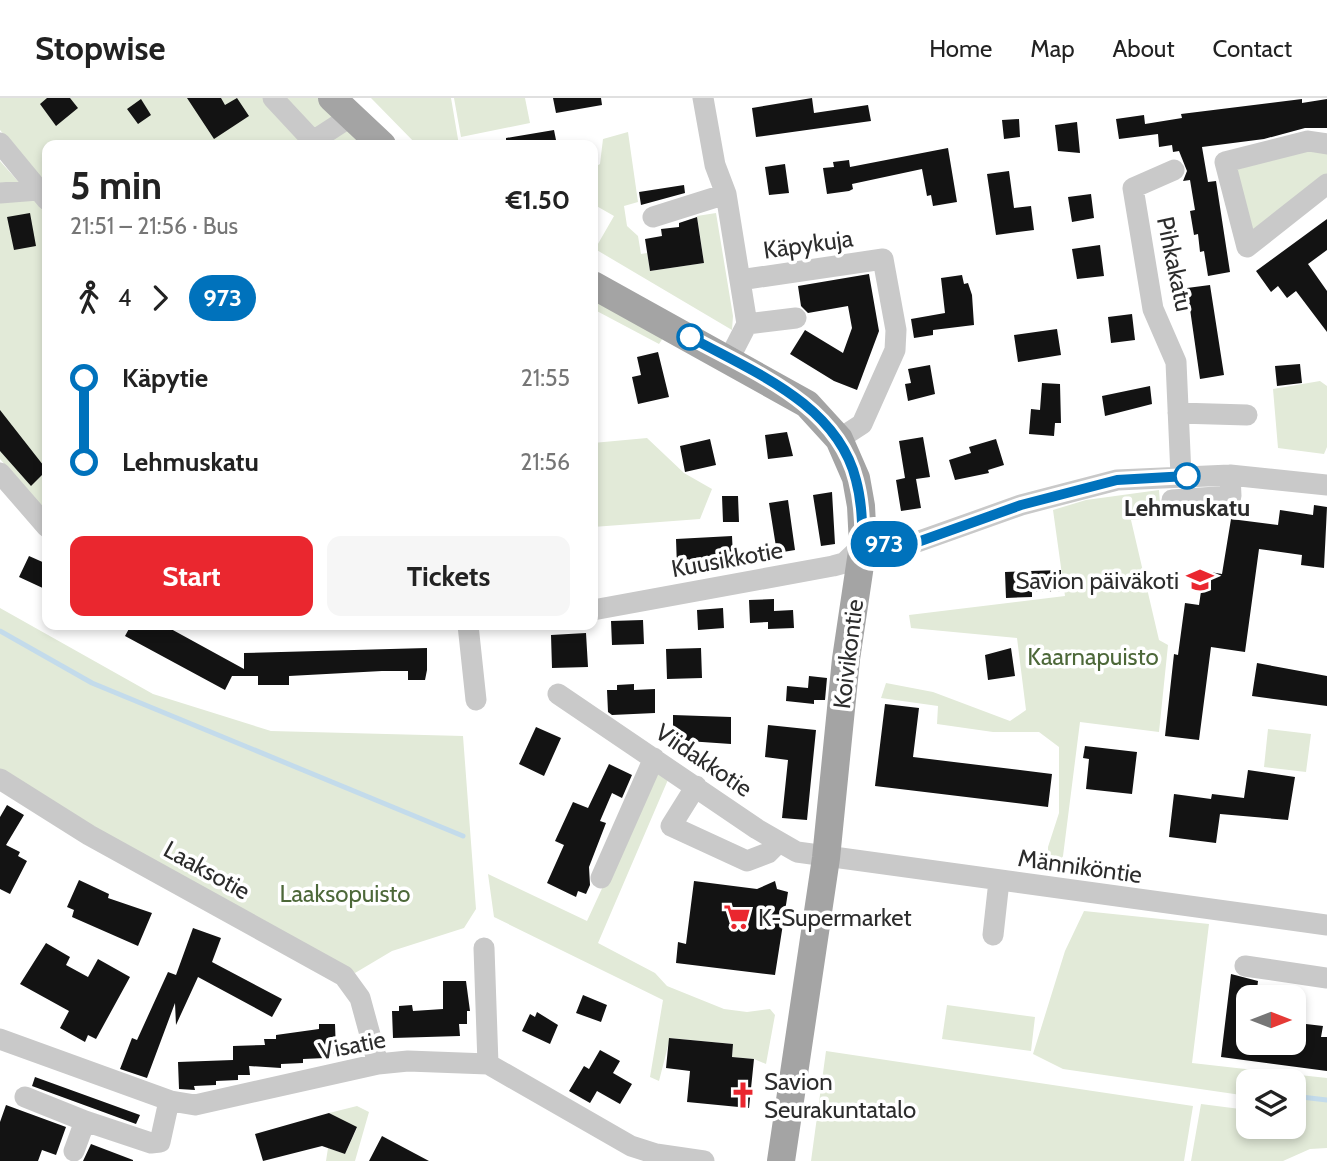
<!DOCTYPE html>
<meta charset="utf-8">
<style>
body{margin:0;font-family:Cabin,sans-serif;background:#f6f6f6;color:#222;height:100vh;display:flex;flex-direction:column;font-size:26px;white-space:nowrap}
*{box-sizing:border-box;margin:0}
p{font-size:23px;color:#767676}
.icon{flex:none;width:38px;height:38px;fill:none;stroke:currentColor;stroke-width:2;stroke-linecap:round;stroke-linejoin:round}
.map{position:relative;flex:1;overflow:hidden}
.panel{position:absolute;left:42px;top:42px;width:556px;height:490px;display:flex;flex-direction:column;background:#fff;border-radius:14px;box-shadow:0 4px 10px #0003}
.panel>*{flex:none}
.badge{padding:0 14px;border-radius:23px;font-size:24px;line-height:46px}
.needle{width:46px;rotate:90deg}
.fabs{position:absolute;left:1236px;top:887px;display:grid;gap:14px}
.fabs a{display:grid;place-items:center;width:70px;height:70px;border-radius:14px;background:#fff;box-shadow:0 4px 10px #0003;font-size:35px}
.map>.badge{position:absolute;translate:-50% -50%;box-shadow:0 0 0 4px #fff}
.legs{display:flex;align-items:center;gap:10px;height:77px;padding:0 28px;font-size:23px}
.legs p{margin-inline-start:auto}
.summary{display:flex;align-items:center;justify-content:space-between;height:119px;padding:0 28px}
h1{font-size:38px;font-weight:700;line-height:52px}
.action{display:flex;gap:14px;margin-top:auto;padding:14px 28px}
.action a{flex:1;height:80px;border-radius:14px;background:#ea272f;color:#fff;font-size:28px;font-weight:700;line-height:80px;text-align:center}
.action a+a{background:#f6f6f6;color:#222}
ul{padding:0 28px;list-style:none}
li{display:flex;align-items:center;gap:24px;height:84px;font-size:26px}
li i{display:grid;place-items:center;width:10px;height:100%;margin:0 9px;background:currentColor}
li i::after{content:'';width:18px;height:18px;margin:-9px;border:5px solid;border-radius:50%;background:#fff}
li p{margin-inline-start:auto}
li:first-child i{background:linear-gradient(#0000 50%,currentColor 0)}
li:last-child i{background:linear-gradient(currentColor 50%,#0000 0)}
header{display:flex;align-items:center;gap:42px;box-sizing:border-box;height:98px;padding:0 35px;background:#fff;border-bottom:2px solid #e0e0e0}
header strong{font-size:33px}
nav{display:flex;gap:38px;margin-inline-start:auto;font-size:24px}
.map>svg:first-child{display:block}
</style>
<header>
<strong>Stopwise</strong>
<nav><a>Home</a><a>Map</a><a>About</a><a>Contact</a></nav>
</header>
<div class="map">
<svg width="1327" height="1063" viewBox="0 0 1327 1063">
<rect width="100%" height="100%" fill="#fff"/>
<path fill="#e2ead8" d="M 0,0 L 323,0 L 365,47 L 47,47 L 47,89 L 0,32 Z
M 371,0 L 451,0 L 459,47 L 417,47 Z
M 454,0 L 525,0 L 530,25 L 461,39 Z
M 628,34 L 638,104 L 624,108 L 627,128 L 638,138 L 641,156 L 647,155 L 650,173 L 704,165 L 697,118 L 716,115 L 733,218 L 732,232 L 595,151 L 614,118 L 593,106 L 593,70 L 600,66 L 603,41 Z
M 1307,47 L 1327,51 L 1327,81 L 1251,139 L 1230,67 Z
M 0,63 L 47,116 L 47,416 L 0,361 Z
M 593,198 L 665,237 L 659,246 L 593,211 Z
M 1320,283 L 1327,288 L 1327,349 L 1324,356 L 1278,350 L 1273,291 Z
M 647,340 L 684,375 L 712,391 L 700,421 L 593,429 L 593,345 Z
M 1159,392 L 1161,419 L 1131,422 L 1159,542 L 1168,547 L 1159,634 L 1080,624 L 1063,758 L 1059,767 L 1048,768 L 1048,749 L 1059,715 L 1059,649 L 1039,634 L 993,634 L 937,626 L 938,608 L 881,600 L 886,585 L 933,594 L 1010,623 L 1026,612 L 1017,540 L 911,530 L 909,517 L 1065,498 L 1053,412 L 1086,402 Z
M 0,510 L 153,596 L 271,633 L 463,638 L 476,811 L 464,830 L 392,853 L 355,875 L 68,716 L 0,672 Z
M 1268,631 L 1311,636 L 1306,674 L 1264,669 Z
M 658,669 L 670,677 L 598,845 L 655,875 L 667,888 L 724,911 L 747,914 L 770,911 L 775,917 L 766,966 L 754,961 L 732,959 L 733,946 L 670,940 L 659,983 L 650,979 L 663,902 L 494,819 L 488,776 L 587,823 Z
M 1084,813 L 1209,826 L 1192,965 L 1327,980 L 1327,1050 L 1310,1051 L 1283,1063 L 1191,1063 L 1201,1006 L 1248,1012 L 1248,1029 L 1293,1029 L 1293,984 L 1248,984 L 1248,998 L 1063,971 L 1033,956 L 1065,853 Z
M 947,907 L 1035,919 L 1031,953 L 942,941 Z
M 826,953 L 1193,1008 L 1184,1063 L 811,1063 Z
M 357,1008 L 369,1014 L 355,1063 L 326,1063 L 328,1050 L 345,1056 L 357,1030 L 329,1015 Z"/>
<g fill="none" stroke-linecap="round" stroke-linejoin="round">
<path stroke="#c3dbeb" stroke-width="5" d="M 0,533 L 92,585 L 463,738
M 1293,998 L 1327,1002"/>
</g>
<path fill="#131313" d="M 47,0 L 70,0 L 78,10 L 56,28 L 40,6 Z
M 187,0 L 221,0 L 225,7 L 237,0 L 249,18 L 214,41 Z
M 553,0 L 601,0 L 602,7 L 556,15 Z
M 812,0 L 814,15 L 868,7 L 871,23 L 756,39 L 752,10 Z
M 141,1 L 151,17 L 138,26 L 127,11 Z
M 1302,1 L 1302,5 L 1327,1 L 1327,30 L 1305,30 L 1264,41 L 1202,49 L 1208,84 L 1216,83 L 1230,174 L 1208,178 L 1204,153 L 1200,154 L 1198,136 L 1194,137 L 1190,113 L 1195,112 L 1190,82 L 1183,83 L 1187,73 L 1179,53 L 1173,54 L 1172,47 L 1159,49 L 1158,36 L 1119,41 L 1116,21 L 1144,17 L 1145,26 L 1182,20 L 1181,16 Z
M 1019,21 L 1020,39 L 1004,41 L 1002,22 Z
M 1077,24 L 1080,55 L 1058,53 L 1055,27 Z
M 554,32 L 557,47 L 506,47 L 506,40 Z
M 948,50 L 957,104 L 933,108 L 931,97 L 927,98 L 922,71 L 852,86 L 853,91 L 849,93 L 827,96 L 823,70 L 834,69 L 833,64 L 849,62 L 850,69 Z
M 785,66 L 789,95 L 769,97 L 765,69 Z
M 1009,73 L 1014,110 L 1031,108 L 1034,132 L 996,137 L 987,76 Z
M 684,87 L 685,95 L 641,107 L 639,94 Z
M 1091,96 L 1094,120 L 1072,124 L 1068,99 Z
M 30,115 L 36,148 L 14,152 L 7,119 Z
M 697,119 L 704,165 L 650,173 L 645,141 L 662,138 L 661,131 L 679,129 L 679,125 Z
M 1327,121 L 1327,152 L 1308,166 L 1327,193 L 1327,234 L 1296,193 L 1287,200 L 1278,188 L 1271,194 L 1256,173 Z
M 1100,147 L 1104,178 L 1077,181 L 1072,151 Z
M 869,176 L 879,233 L 857,292 L 834,283 L 790,256 L 805,232 L 843,255 L 852,230 L 848,208 L 808,215 L 801,208 L 798,188 Z
M 962,177 L 964,186 L 968,185 L 972,197 L 974,227 L 933,232 L 933,237 L 914,240 L 911,221 L 945,215 L 941,180 Z
M 1210,187 L 1224,277 L 1200,281 L 1187,190 Z
M 1132,216 L 1135,242 L 1111,245 L 1108,219 Z
M 1057,231 L 1061,257 L 1018,264 L 1014,237 Z
M 658,254 L 669,299 L 638,306 L 632,279 L 641,277 L 637,259 Z
M 1300,266 L 1302,285 L 1277,288 L 1275,268 Z
M 930,267 L 935,296 L 908,303 L 905,286 L 911,285 L 908,271 Z
M 1042,285 L 1060,286 L 1061,325 L 1055,325 L 1054,338 L 1029,336 L 1031,311 L 1040,312 Z
M 1150,288 L 1152,306 L 1105,318 L 1102,298 Z
M 0,312 L 47,372 L 31,388 L 0,353 Z
M 787,334 L 793,358 L 768,361 L 765,337 Z
M 923,339 L 930,379 L 916,381 L 921,410 L 901,413 L 896,382 L 905,380 L 899,343 Z
M 710,341 L 716,367 L 685,374 L 680,348 Z
M 996,341 L 1004,367 L 988,372 L 989,375 L 955,382 L 949,362 L 971,355 L 969,349 Z
M 832,394 L 835,446 L 821,448 L 813,397 Z
M 722,398 L 738,398 L 739,424 L 723,424 Z
M 788,402 L 795,452 L 777,455 L 769,405 Z
M 1314,407 L 1327,409 L 1324,470 L 1301,467 L 1302,457 L 1259,451 L 1245,554 L 1211,549 L 1199,642 L 1165,638 L 1174,556 L 1178,557 L 1185,505 L 1199,507 L 1204,473 L 1222,476 L 1231,421 L 1278,427 L 1280,412 L 1313,417 Z
M 732,438 L 733,459 L 712,460 L 713,467 L 677,469 L 676,441 Z
M 29,458 L 47,466 L 47,492 L 19,479 Z
M 1061,472 L 1061,493 L 1032,494 L 1032,499 L 1006,500 L 1005,474 Z
M 774,501 L 774,513 L 793,512 L 794,530 L 768,531 L 768,524 L 750,525 L 749,502 Z
M 723,510 L 724,530 L 698,532 L 697,512 Z
M 643,522 L 644,546 L 612,547 L 611,523 Z
M 131,527 L 173,527 L 171,531 L 244,571 L 244,555 L 427,550 L 427,572 L 425,582 L 408,582 L 408,573 L 382,573 L 289,578 L 289,587 L 258,587 L 258,578 L 232,578 L 225,592 L 125,538 Z
M 586,535 L 588,569 L 552,570 L 551,537 Z
M 701,550 L 702,580 L 667,581 L 666,551 Z
M 1011,550 L 1015,578 L 988,582 L 985,557 Z
M 1257,565 L 1327,578 L 1327,608 L 1252,598 Z
M 809,578 L 827,580 L 825,602 L 814,602 L 814,606 L 786,603 L 787,588 L 808,590 Z
M 634,586 L 634,592 L 655,591 L 655,615 L 612,617 L 608,614 L 607,592 L 617,592 L 617,587 Z
M 885,606 L 919,610 L 913,659 L 1052,676 L 1048,709 L 875,688 Z
M 673,617 L 731,619 L 731,646 L 673,642 Z
M 768,627 L 816,632 L 807,722 L 782,720 L 788,662 L 765,659 Z
M 536,629 L 561,640 L 544,678 L 519,666 Z
M 1085,648 L 1137,654 L 1132,696 L 1086,691 L 1089,661 L 1083,660 Z
M 609,666 L 632,677 L 622,700 L 612,695 L 600,723 L 606,725 L 589,769 L 590,787 L 586,796 L 578,793 L 576,799 L 547,785 L 564,747 L 555,743 L 573,704 L 588,710 Z
M 1248,672 L 1295,679 L 1288,722 L 1220,716 L 1216,745 L 1169,739 L 1174,696 L 1211,701 L 1212,696 L 1244,700 Z
M 7,707 L 24,717 L 6,747 L 20,754 L 18,758 L 27,763 L 10,796 L 0,791 L 0,719 Z
M 79,782 L 109,796 L 108,800 L 152,815 L 138,848 L 72,819 L 74,812 L 67,809 Z
M 694,783 L 757,791 L 775,783 L 777,791 L 788,794 L 775,877 L 676,865 L 678,844 L 686,846 Z
M 193,830 L 221,840 L 212,864 L 282,901 L 272,919 L 198,879 L 176,927 L 175,905 L 147,980 L 120,971 L 132,940 L 137,942 L 168,874 L 176,877 Z
M 46,845 L 70,859 L 66,867 L 88,879 L 98,861 L 130,879 L 96,941 L 88,937 L 85,944 L 60,930 L 69,913 L 20,886 Z
M 1231,876 L 1258,883 L 1256,900 L 1248,900 L 1248,945 L 1293,945 L 1293,934 L 1305,936 L 1306,926 L 1323,928 L 1321,939 L 1327,939 L 1327,973 L 1221,959 Z
M 443,883 L 466,883 L 470,913 L 467,913 L 467,926 L 459,926 L 460,938 L 393,940 L 392,913 L 399,913 L 399,908 L 412,907 L 413,913 L 443,911 Z
M 583,897 L 607,907 L 601,924 L 576,915 Z
M 537,914 L 558,927 L 550,946 L 522,933 L 530,916 L 535,919 Z
M 319,926 L 335,926 L 336,955 L 325,956 L 325,960 L 303,961 L 303,965 L 281,966 L 281,970 L 249,968 L 250,977 L 238,977 L 238,982 L 216,983 L 216,987 L 194,988 L 195,992 L 179,991 L 178,964 L 233,962 L 233,948 L 265,947 L 264,941 L 276,941 L 276,937 L 319,931 Z
M 669,940 L 733,946 L 732,959 L 754,961 L 749,1010 L 687,1004 L 690,973 L 666,970 Z
M 600,952 L 620,963 L 613,975 L 632,986 L 620,1006 L 597,993 L 590,1005 L 569,993 L 584,968 L 589,971 Z
M 35,979 L 140,1017 L 136,1026 L 32,988 Z
M 6,1007 L 66,1029 L 56,1057 L 42,1052 L 38,1063 L 0,1063 L 0,1024 Z
M 329,1015 L 357,1029 L 345,1056 L 322,1048 L 263,1063 L 255,1036 Z
M 382,1038 L 429,1063 L 369,1063 Z
M 91,1046 L 133,1062 L 133,1063 L 83,1063 Z"/>
<g fill="none" stroke-linecap="round" stroke-linejoin="round">
<path stroke="#c9c9c9" stroke-width="21" d="M 273,0 L 313,43 L 350,19
M 703,0 L 715,67 L 726,96 L 747,226 L 729,261
M 0,45 L 47,102
M 1327,46 L 1308,43 L 1225,64 L 1247,149 L 1327,86
M 1174,72 L 1133,90 L 1153,211 L 1176,264 L 1181,378
M 0,95 L 38,92
M 653,119 L 726,96
M 740,182 L 883,161 L 896,232 L 895,252 L 862,326 L 839,341
M 747,226 L 796,220
M 1178,315 L 1247,317
M 0,375 L 47,429
M 1172,402 L 1231,398 L 1230,377
M 593,512 L 833,468 L 844,465 L 863,447 L 914,445 L 1021,407 L 1117,382 L 1230,377 L 1327,387
M 468,527 L 476,602
M 558,596 L 757,731 L 797,754 L 1327,827
M 0,681 L 89,737 L 344,878 L 360,900 L 378,966
M 696,688 L 671,728 L 747,763 L 768,755 L 779,744
M 601,780 L 654,660
M 993,837 L 999,783
M 484,850 L 488,966
M 1245,868 L 1327,880
M 0,941 L 171,1003 L 195,1007 L 378,966 L 408,963 L 488,966 L 631,1048 L 656,1056 L 704,1063
M 25,999 L 85,1023 L 74,1053
M 85,1023 L 151,1045 L 160,1044 L 169,1003"/>
<path stroke="#a4a4a4" stroke-width="28" d="M 332,0 L 382,47
M 593,187 L 807,306 L 839,341 L 856,380 L 861,408 L 863,447 L 846,561 L 826,760 L 781,1063"/>
</g>
<g fill="none" stroke-linecap="round" stroke-linejoin="round">
<g stroke="#fff" stroke-width="16">
<path id="line-1" d="M 690,239 C 753,274 837,306 856,382 C 862,404 862,425 863,447 L 915,445 L 1021,407 L 1117,382 L 1187,378"/>
</g>
<use href="#line-1" stroke="#0072bc" stroke-width="10"/>
</g>
<defs>
<g id="school-bare" transform="scale(2.1)"><path d="M0-5L7-2L0 1L-7-2ZM-4 1L0 2.5L4 1V4Q0 6-4 4Z" fill="#ea272f" stroke="#fff" stroke-width="2.5" paint-order="stroke"/></g>
<g id="supermarket-bare" transform="scale(2.1)"><path d="M-6-5.5h2.5l.6 2H6L4.5 2H-2.5L-4.4-4H-6ZM-1.5 3.2a1.3 1.3 0 1 0 .1 0ZM3 3.2a1.3 1.3 0 1 0 .1 0Z" fill="#ea272f" stroke="#fff" stroke-width="2.5" paint-order="stroke"/></g>
<g id="church-bare" transform="scale(2.1)"><path d="M-1.2-6h2.4v3.5h3.3v2.4h-3.3V6h-2.4V-.1h-3.3v-2.4h3.3Z" fill="#ea272f" stroke="#fff" stroke-width="2.5" paint-order="stroke"/></g>
</defs>
<g fill-rule="evenodd">
<use href="#school-bare" x="1200" y="482"/>
<use href="#supermarket-bare" x="737" y="819"/>
<use href="#church-bare" x="743" y="997"/>
</g>
<g fill="#fff" stroke="#0072bc" stroke-width="3.5">
<circle cx="690" cy="239" r="12"/>
<circle cx="1187" cy="378" r="12"/>
</g>
<g text-anchor="middle" dominant-baseline="central" stroke-width="7" stroke-linejoin="round" paint-order="stroke">
<g font-size="24" fill="#2c2c2c" stroke="#fff">
<text transform="translate(808 146) rotate(-8)">Käpykuja</text>
<text transform="translate(1175 166) rotate(78)">Pihkakatu</text>
<text transform="translate(727 461) rotate(-10)">Kuusikkotie</text>
<text transform="translate(848 556) rotate(-83)">Koivikontie</text>
<text transform="translate(704 662) rotate(34)">Viidakkotie</text>
<text transform="translate(1080 768) rotate(8)">Männiköntie</text>
<text transform="translate(207 772) rotate(29)">Laaksotie</text>
<text transform="translate(352 947) rotate(-11)">Visatie</text>
</g>
<g font-size="24" font-weight="bold" fill="#2c2c2c" stroke="#fff">
<text x="1187" y="409">Lehmuskatu</text>
</g>
<g font-size="24" fill="#2c2c2c" stroke="#fff" text-anchor="start">
<text x="1179" y="482" text-anchor="end">Savion päiväkoti</text>
<text x="758" y="819">K-Supermarket</text>
<text x="764" y="983">Savion<tspan x="764" dy="28">Seurakuntatalo</tspan></text>
</g>
<g font-size="24" fill="#4d6839" stroke="#fff">
<text x="1093" y="558">Kaarnapuisto</text>
<text x="345" y="795">Laaksopuisto</text>
</g>
</g>
</svg>
<div class="fabs">
<a><svg class="needle" viewBox="-14 -14 28 28"><path d="M0-13l5 13h-10z" fill="#e53935"/><path d="M0 13l5-13h-10z" fill="#767676"/></svg></a>
<a><svg class="icon" aria-label="layers" viewBox="0 0 24 24"><path d="M12 4l9 5-9 5-9-5zM3 14l9 5 9-5"/></svg></a>
</div>
<b class="badge" style="left:884px;top:446px;background:#0072bc;color:#fff">973</b>
<section class="panel">
<div class="summary"><div><h1>5 min</h1><p>21:51 – 21:56 · Bus</p></div><b>€1.50</b></div>
<div class="legs"><svg class="icon" aria-label="walk" viewBox="0 0 24 24"><circle cx="13" cy="4" r="2"/><path d="M13 8l-2 6 4 7M11 14l-3 7M7 12l3-4h3l4 4"/></svg>4<svg class="icon" aria-label="forward" viewBox="0 0 24 24"><path d="M9 5l7 7-7 7"/></svg><b class="badge" style="background:#0072bc;color:#fff">973</b></div>
<ul>
<li><i style="color:#0072bc"></i><b>Käpytie</b><p>21:55</p></li>
<li><i style="color:#0072bc"></i><b>Lehmuskatu</b><p>21:56</p></li>
</ul>
<div class="action"><a>Start</a><a>Tickets</a></div>
</section>
</div>
